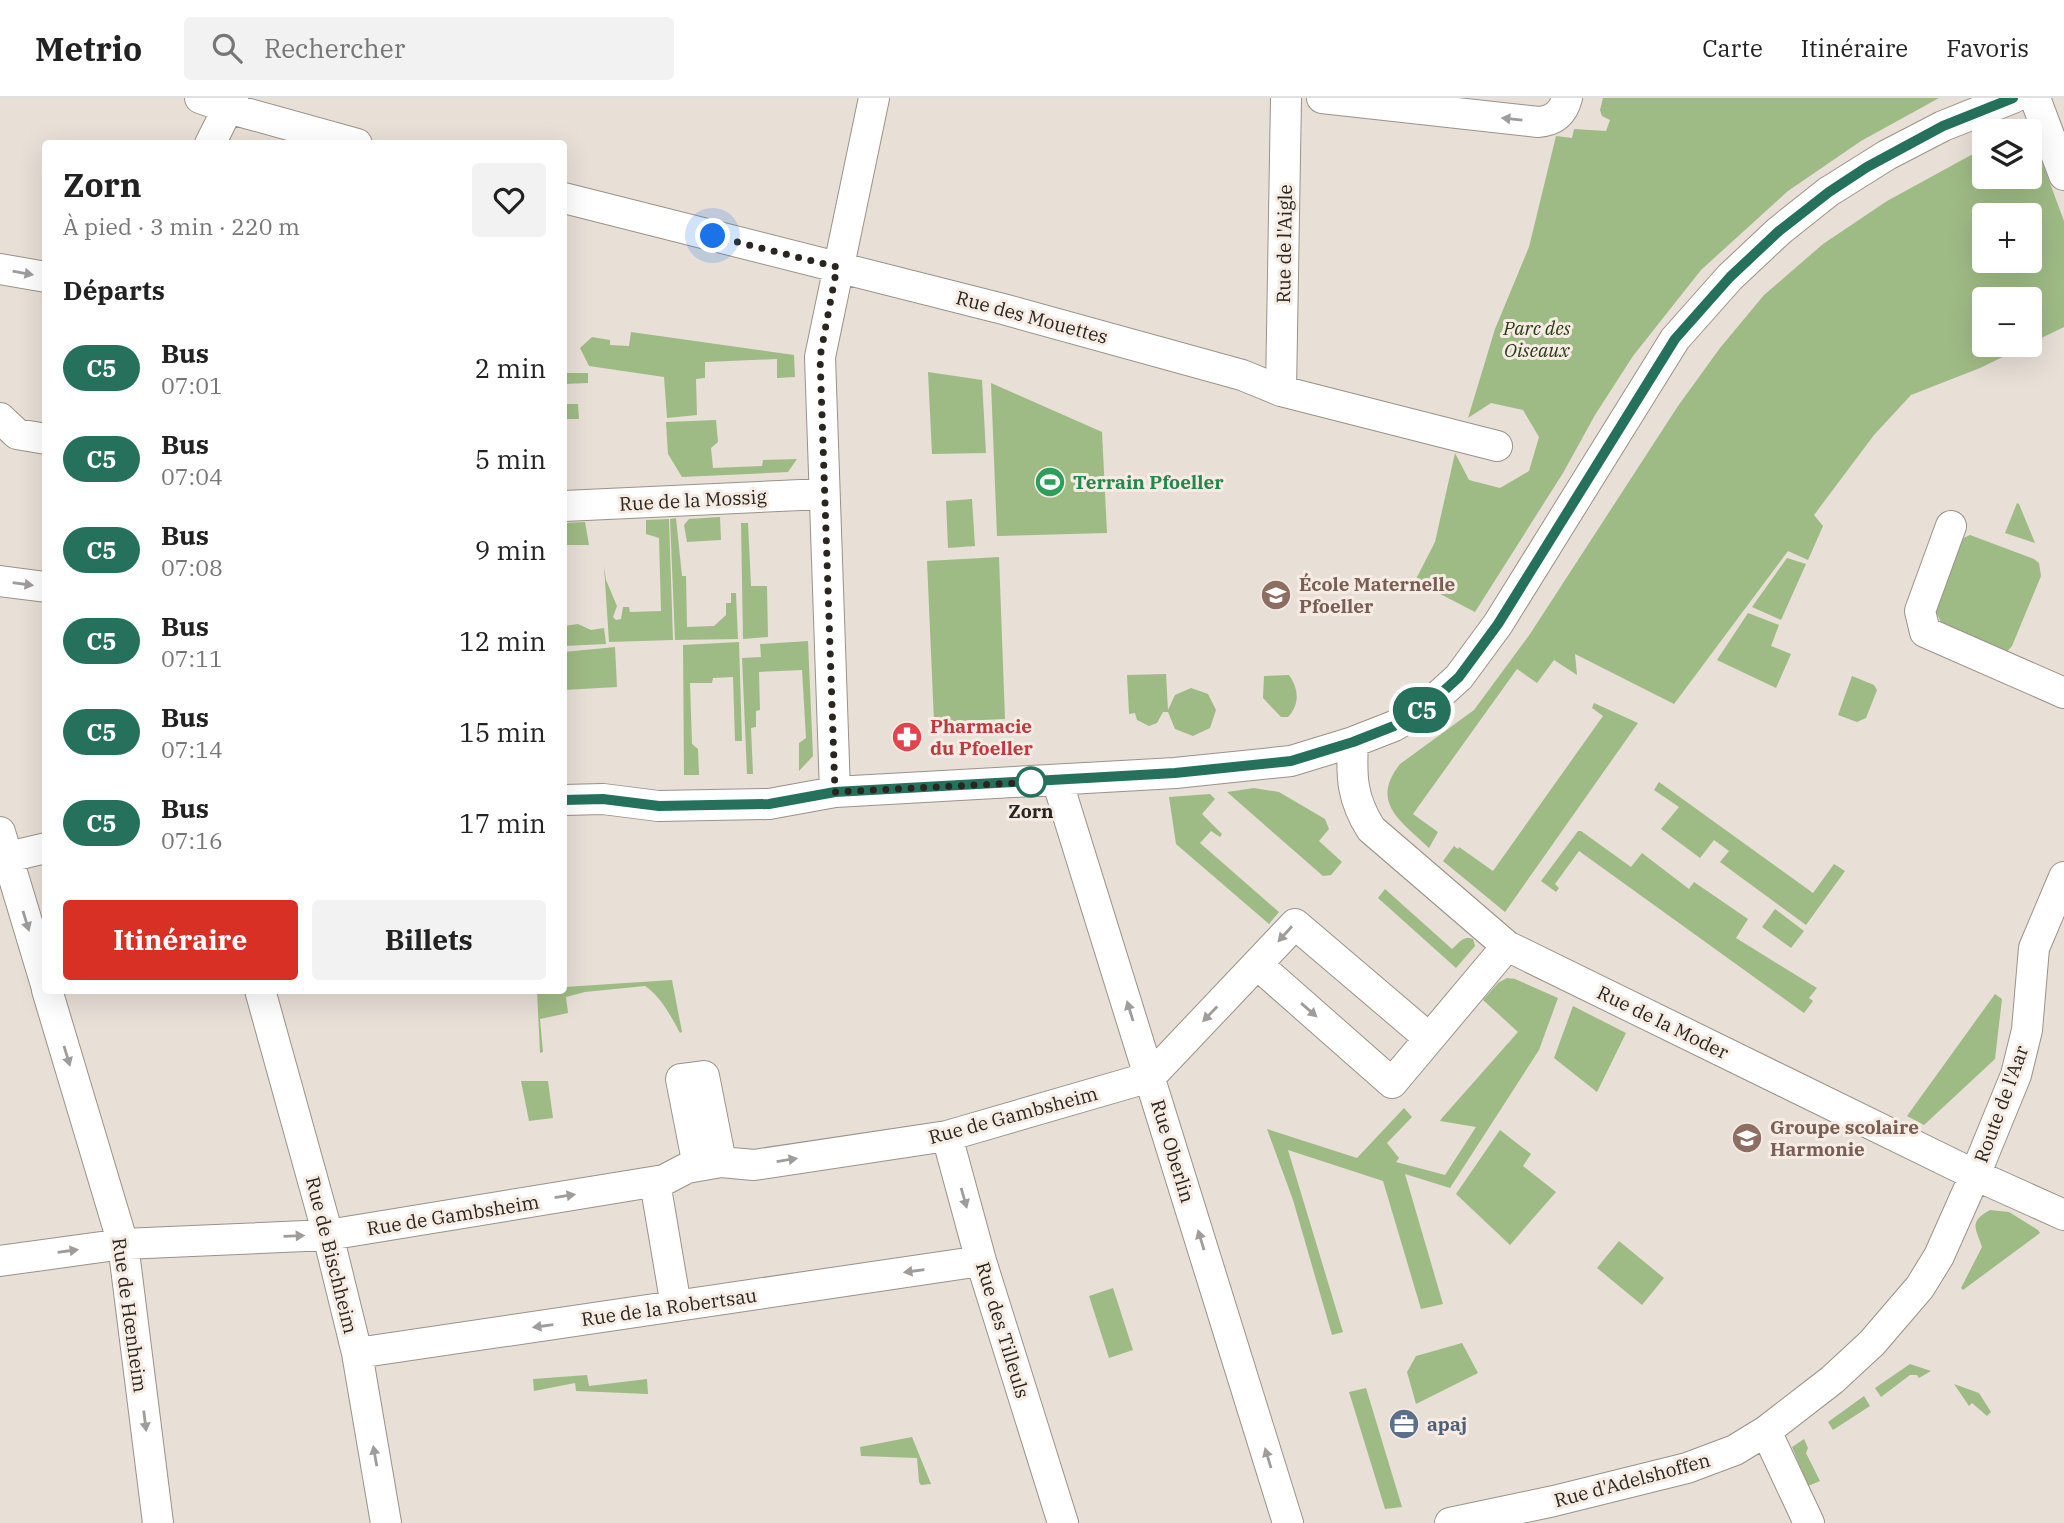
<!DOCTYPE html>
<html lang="fr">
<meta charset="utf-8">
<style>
body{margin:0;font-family:"IBM Plex Serif",serif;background:#f2f2f2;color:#222;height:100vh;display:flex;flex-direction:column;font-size:26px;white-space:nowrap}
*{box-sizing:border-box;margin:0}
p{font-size:23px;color:#767676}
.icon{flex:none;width:38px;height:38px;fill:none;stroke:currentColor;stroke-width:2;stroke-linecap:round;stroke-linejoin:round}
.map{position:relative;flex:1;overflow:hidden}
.sheet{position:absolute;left:42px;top:42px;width:525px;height:854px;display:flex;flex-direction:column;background:#fff;border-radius:7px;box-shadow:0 7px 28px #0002}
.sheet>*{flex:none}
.badge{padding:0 14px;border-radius:23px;font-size:24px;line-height:46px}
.buttons{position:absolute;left:1972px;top:21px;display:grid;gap:14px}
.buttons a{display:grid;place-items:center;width:70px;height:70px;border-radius:7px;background:#fff;box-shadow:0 7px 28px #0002;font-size:35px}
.you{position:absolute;width:35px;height:35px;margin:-18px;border:5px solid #fff;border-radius:50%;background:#1a73e8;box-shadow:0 0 0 10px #1a73e833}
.map>.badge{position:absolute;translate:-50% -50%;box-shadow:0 0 0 4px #fff}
h2{padding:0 21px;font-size:26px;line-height:63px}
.round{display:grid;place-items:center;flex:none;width:74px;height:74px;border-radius:7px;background:#f2f2f2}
.summary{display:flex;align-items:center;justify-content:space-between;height:119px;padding:0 21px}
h1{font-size:33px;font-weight:700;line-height:52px}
.primary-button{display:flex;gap:14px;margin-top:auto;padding:14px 21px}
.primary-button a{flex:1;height:80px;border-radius:7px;background:#d93025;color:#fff;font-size:28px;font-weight:700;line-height:80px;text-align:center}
.primary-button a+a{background:#f2f2f2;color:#222}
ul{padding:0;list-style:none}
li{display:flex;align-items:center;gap:21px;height:91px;padding:0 21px}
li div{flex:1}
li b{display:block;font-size:26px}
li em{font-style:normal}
li .badge{min-width:77px;font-weight:700;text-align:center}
header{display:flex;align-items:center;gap:42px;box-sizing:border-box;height:98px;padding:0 35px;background:#fff;border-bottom:2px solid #e0e0e0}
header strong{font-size:33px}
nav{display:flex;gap:38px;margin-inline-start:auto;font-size:24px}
.search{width:490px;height:63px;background:#f2f2f2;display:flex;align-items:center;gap:18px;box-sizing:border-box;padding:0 24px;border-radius:7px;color:#767676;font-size:26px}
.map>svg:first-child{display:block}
</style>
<header>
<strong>Metrio</strong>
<div class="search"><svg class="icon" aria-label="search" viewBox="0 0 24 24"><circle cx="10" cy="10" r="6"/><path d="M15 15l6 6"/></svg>Rechercher</div>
<nav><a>Carte</a><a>Itinéraire</a><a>Favoris</a></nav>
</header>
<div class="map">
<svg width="2064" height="1425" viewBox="0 0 2064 1425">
<rect width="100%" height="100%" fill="#e8dfd7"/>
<path fill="#9fbb85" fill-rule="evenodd" d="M 1603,0 L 1939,0 L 1861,43 L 1788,93 L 1701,172 L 1633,258 L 1595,317 L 1563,375 L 1475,514 L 1415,483 L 1435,444 L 1455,355 L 1469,382 L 1500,390 L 1529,373 L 1539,339 L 1523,312 L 1491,305 L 1468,320 L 1495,231 L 1529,149 L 1556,38 L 1572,40 L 1574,31 L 1606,33 L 1610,22 L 1602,18 L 1600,12 Z
M 2030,32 L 2064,123 L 2064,229 L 1980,270 L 1911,297 L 1874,337 L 1814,417 L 1823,428 L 1808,462 L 1788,453 L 1674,606 L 1575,556 L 1577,577 L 1554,562 L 1537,585 L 1517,571 L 1413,716 L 1438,734 L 1429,750 C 1402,724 1369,705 1400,666 L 1474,612 L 1530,536 L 1678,308 L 1720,250 L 1764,197 L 1823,146 L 1887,103 L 1984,50 L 1984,79 L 2030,79 L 2030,33 L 2027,33 ZM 2030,117 L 2030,163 L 1984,163 L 1984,117 ZM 1984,201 L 2030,201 L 2030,247 L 1984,247 Z
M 631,234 L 794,257 L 795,279 L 777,280 L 777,261 L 705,264 L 705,280 L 696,281 L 697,317 L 667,320 L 664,279 L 589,268 L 580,250 L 592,239 L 610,242 L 610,247 L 629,248 Z
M 928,274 L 982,282 L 986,355 L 932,356 Z
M 564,275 L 588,275 L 588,285 L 564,286 Z
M 991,285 L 1102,334 L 1107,435 L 997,438 Z
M 564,299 L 566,306 L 578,306 L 579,321 L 564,321 Z
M 716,322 L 718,344 L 711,350 L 713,370 L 762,368 L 763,362 L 797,361 L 788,374 L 682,379 L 668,356 L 666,324 Z
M 972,401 L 975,448 L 948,450 L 946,403 Z
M 2017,405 L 2019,406 L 2035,445 L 2005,435 Z
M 720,419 L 721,442 L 687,444 L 684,427 L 689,421 Z
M 676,420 L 682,478 L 686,478 L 687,529 L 714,528 L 726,517 L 726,505 L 731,505 L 731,495 L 736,495 L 738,541 L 675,542 L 670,421 Z
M 669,421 L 673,542 L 609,544 L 604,468 L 606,482 L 617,508 L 613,519 L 616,522 L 621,521 L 623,509 L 629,509 L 630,514 L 661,513 L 659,440 L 646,436 L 646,422 Z
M 585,424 L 589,447 L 564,447 L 564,425 Z
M 741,425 L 748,425 L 751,488 L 767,488 L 768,539 L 743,541 Z
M 1970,437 L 2034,461 L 2039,465 L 2041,478 L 2012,548 L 2006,555 L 1942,526 L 1934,510 L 1959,442 Z
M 999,459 L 1005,621 L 934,624 L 927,463 Z
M 1787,460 L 1806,466 L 1781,522 L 1752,509 Z
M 1748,515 L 1779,527 L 1771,548 L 1791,556 L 1776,590 L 1717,562 Z
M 578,526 L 591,532 L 604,530 L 606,546 L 564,548 L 564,528 Z
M 808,543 L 813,658 L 799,673 L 799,645 L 806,640 L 802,572 L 759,574 L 760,612 L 756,613 L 756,629 L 751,630 L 753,676 L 747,676 L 742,560 L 761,559 L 760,546 Z
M 739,544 L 742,643 L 735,643 L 733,579 L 713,580 L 712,585 L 690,585 L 692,646 L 698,651 L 699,677 L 684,677 L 683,547 Z
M 615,549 L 617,589 L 564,592 L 564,554 Z
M 1166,576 L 1168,612 L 1175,597 L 1191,590 L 1208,596 L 1216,612 L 1210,630 L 1193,638 L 1175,631 L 1168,614 L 1163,614 L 1157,625 L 1149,628 L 1137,622 L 1135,615 L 1129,616 L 1127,577 Z
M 1289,577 C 1299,591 1300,606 1288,619 L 1281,619 L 1263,600 L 1264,578 Z
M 1852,578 L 1874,587 L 1877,592 L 1866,620 L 1857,624 L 1838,617 Z
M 1594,605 L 1638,625 L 1505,814 L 1443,763 L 1454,748 L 1458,751 L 1459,749 L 1493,773 L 1603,618 L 1592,610 Z
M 1659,684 L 1813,795 L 1834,766 L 1845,773 L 1806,827 L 1720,764 L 1729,753 L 1714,742 L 1700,760 L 1661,731 L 1679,709 L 1654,692 Z
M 1254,690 L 1279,694 L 1325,721 L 1329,731 L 1319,743 L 1342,764 L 1331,777 L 1323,778 L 1227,694 Z
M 1210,696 L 1215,701 L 1202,716 L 1222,736 L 1220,739 L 1211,733 L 1200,745 L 1279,814 L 1269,826 L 1176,746 L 1169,699 Z
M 1578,733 L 1581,733 L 1631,769 L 1642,755 L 1689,791 L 1694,784 L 1748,821 L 1736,840 L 1817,890 L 1809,900 L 1813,903 L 1804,915 L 1579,753 L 1555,786 L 1559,790 L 1556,794 L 1541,783 Z
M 1385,791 L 1452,851 C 1459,845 1463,837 1473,841 L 1475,848 L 1456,870 L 1378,800 Z
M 1775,811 L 1804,833 L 1791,850 L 1762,829 Z
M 1507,880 L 1515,881 L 1558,900 L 1539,952 L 1450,1090 L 1405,1076 L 1443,1206 L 1421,1211 L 1383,1083 L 1288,1052 L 1343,1234 L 1332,1237 L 1293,1102 L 1267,1031 L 1357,1060 L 1404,1010 L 1412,1019 L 1387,1045 L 1399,1060 L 1396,1064 L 1445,1077 L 1476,1029 L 1440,1023 L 1442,1020 L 1518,934 L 1483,902 L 1498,885 Z
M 672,882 L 682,934 L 680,935 C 671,918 661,899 645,888 L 585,894 L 566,899 L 568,915 L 540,921 L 543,954 L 540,955 L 537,893 L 564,892 L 564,889 Z
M 1995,896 L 2002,901 L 1995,961 L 1924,1027 L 1907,1018 Z
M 1573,908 L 1626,935 L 1597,994 L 1554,960 Z
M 521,983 L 548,983 L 553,1020 L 529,1023 Z
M 1500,1032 L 1531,1056 L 1523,1068 L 1556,1094 L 1510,1147 L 1456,1096 Z
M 1990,1112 L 2009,1114 L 2038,1132 L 2040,1135 L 1963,1192 L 1961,1190 L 1982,1149 C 1976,1130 1968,1124 1990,1112 Z
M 1619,1143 L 1664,1180 L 1642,1207 L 1597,1170 Z
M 1113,1190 L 1133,1252 L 1109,1260 L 1089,1198 Z
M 1462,1245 L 1478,1275 L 1416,1306 L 1407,1274 L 1416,1258 Z
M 1910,1266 L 1931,1273 L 1919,1280 L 1917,1277 L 1910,1277 L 1881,1299 L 1875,1290 Z
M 587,1277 L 589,1288 L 647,1281 L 648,1296 L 576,1293 L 575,1285 L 534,1293 L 533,1281 Z
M 1954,1286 L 1979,1295 L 1991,1314 L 1987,1318 L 1972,1305 L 1969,1308 Z
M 1366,1290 L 1402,1409 L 1385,1411 L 1349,1294 Z
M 1864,1298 L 1870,1308 L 1833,1332 L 1828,1324 Z
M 912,1339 L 931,1386 L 921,1387 L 919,1384 L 917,1360 L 861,1358 L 860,1349 Z
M 1804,1341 L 1808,1350 L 1806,1355 L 1820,1383 L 1808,1388 L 1792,1349 Z"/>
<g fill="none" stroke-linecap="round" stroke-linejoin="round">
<g stroke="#9a928a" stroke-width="32">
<path id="minor" d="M 200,0 L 228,10 L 357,46
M 1322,0 L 1538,24 C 1554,23 1563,15 1567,0
M 2035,0 L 2064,77
M 210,46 L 233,0
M 564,100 L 1003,211 L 1242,277 L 1281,293 L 1497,348
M 0,171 L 46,179
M 1281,293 L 1286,0
M 0,320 L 17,336 L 46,341
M 564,408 L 823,396
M 1951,428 L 1920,513 L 1925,534 L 2064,595
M 0,483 L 46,489
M 1353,644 C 1351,679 1352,701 1371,731 L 1507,848 L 1975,1077 L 2064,1117
M 1057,682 L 1288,1425
M 835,694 L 820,259 L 874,0
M 564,702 L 603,701 L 658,708 L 769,706 L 835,694 L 1175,675 L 1291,663 L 1353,644 L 1394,628 L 1426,609 L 1459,579 L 1498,526 L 1675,241 L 1730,179 L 1779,133 L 1828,94 L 1887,57 L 1943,28 L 2013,0
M 0,734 L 46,887
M 0,761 L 46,750
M 1258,867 L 1392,985 L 1507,848
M 47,892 L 123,1146 L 158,1425
M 260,892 L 328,1137 L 357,1255 L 386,1425
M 947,1038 L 981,1163 L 1063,1425
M 698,1068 L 681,981 L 704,978 L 721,1064
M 655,1084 L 676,1208
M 0,1163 L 123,1146 L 328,1137 L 664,1082 L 687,1070 L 721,1064 L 754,1067 L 947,1038 L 1150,979 L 1295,826 L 1429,940
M 357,1255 L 981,1163
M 1766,1333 L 1809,1425
M 1450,1425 L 1554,1403 L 1687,1370 L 1735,1352 L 1766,1333 L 1832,1282 L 1872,1245 L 1920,1189 L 1939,1158 L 1975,1077 L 2016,977 L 2027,932 L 2034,850 L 2064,779"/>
</g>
<use href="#minor" stroke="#fff" stroke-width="30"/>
</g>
<defs><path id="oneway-solid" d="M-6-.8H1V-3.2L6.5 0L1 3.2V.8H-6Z" transform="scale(1.75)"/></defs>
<g fill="#9f9d9c">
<use href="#oneway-solid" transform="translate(1512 21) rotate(-174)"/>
<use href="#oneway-solid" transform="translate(23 175) rotate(10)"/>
<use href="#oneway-solid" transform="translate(23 486) rotate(8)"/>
<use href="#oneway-solid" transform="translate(26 823) rotate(73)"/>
<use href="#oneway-solid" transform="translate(1285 836) rotate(132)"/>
<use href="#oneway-solid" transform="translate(1309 912) rotate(41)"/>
<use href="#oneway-solid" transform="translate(1130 913) rotate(-107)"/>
<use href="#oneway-solid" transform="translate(1210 916) rotate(134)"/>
<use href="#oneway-solid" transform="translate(67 958) rotate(73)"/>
<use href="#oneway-solid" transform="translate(787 1062) rotate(-9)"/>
<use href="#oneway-solid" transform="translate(565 1098) rotate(-9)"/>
<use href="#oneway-solid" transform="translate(964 1100) rotate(74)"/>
<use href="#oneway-solid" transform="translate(294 1138) rotate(-2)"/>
<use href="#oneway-solid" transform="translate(1201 1142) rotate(-107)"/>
<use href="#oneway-solid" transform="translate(68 1153) rotate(-8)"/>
<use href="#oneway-solid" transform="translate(914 1173) rotate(172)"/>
<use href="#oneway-solid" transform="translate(543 1228) rotate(172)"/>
<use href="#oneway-solid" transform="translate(145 1323) rotate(83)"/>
<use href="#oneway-solid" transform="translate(375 1358) rotate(-100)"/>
<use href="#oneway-solid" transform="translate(1268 1360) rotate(-107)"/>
</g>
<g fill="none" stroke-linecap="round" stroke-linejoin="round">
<g stroke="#fff" stroke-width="16">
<path id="line" d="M 564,702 L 603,701 L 659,708 L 769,706 L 835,694 L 1175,675 L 1291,663 L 1353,644 L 1394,628 L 1426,609 L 1459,579 L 1498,526 L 1675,241 L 1730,179 L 1779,133 L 1829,94 L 1867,69 L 1943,28 L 2013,0"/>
</g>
<use href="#line" stroke="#25715c" stroke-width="10"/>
<path stroke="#292622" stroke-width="7" stroke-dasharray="0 12.6" d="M 713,138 L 837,169 L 820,259 L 835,694 L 1037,684 L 1031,684"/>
</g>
<defs>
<g id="stadium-disc" transform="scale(1.575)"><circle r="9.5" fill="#2e9e5b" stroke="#f6ece4"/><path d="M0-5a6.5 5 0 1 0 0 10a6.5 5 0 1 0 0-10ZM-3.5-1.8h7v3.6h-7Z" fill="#fff"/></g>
<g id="school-disc" transform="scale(1.575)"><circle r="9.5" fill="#8d6e63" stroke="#f6ece4"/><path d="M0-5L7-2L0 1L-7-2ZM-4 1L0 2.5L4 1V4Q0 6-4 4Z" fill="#fff"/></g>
<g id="pharmacy-disc" transform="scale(1.575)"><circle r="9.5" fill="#e0444e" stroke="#f6ece4"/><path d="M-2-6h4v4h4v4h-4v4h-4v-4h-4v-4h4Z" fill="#fff"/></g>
<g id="office-disc" transform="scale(1.575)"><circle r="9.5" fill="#5c6f8a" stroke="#f6ece4"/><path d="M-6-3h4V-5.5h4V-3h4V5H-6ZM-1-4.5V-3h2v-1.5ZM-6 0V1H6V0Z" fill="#fff"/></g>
</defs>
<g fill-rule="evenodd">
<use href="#stadium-disc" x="1050" y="384"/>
<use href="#school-disc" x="1276" y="497"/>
<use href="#pharmacy-disc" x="907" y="639"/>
<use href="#school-disc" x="1747" y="1040"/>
<use href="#office-disc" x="1404" y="1326"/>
</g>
<circle fill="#fff" stroke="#25715c" stroke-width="3.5" cx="1031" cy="684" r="14"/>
<g text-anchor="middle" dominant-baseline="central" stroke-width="6" stroke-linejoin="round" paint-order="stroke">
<g font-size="19" fill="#292622" stroke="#f6ece4">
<text transform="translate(1284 146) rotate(-89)">Rue de l'Aigle</text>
<text transform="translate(1032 219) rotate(15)">Rue des Mouettes</text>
<text transform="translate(693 402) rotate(-3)">Rue de la Mossig</text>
<text transform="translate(1663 924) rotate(26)">Rue de la Moder</text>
<text transform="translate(2001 1006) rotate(-70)">Route de l'Aar</text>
<text transform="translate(1013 1017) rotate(-15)">Rue de Gambsheim</text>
<text transform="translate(1173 1053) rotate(73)">Rue Oberlin</text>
<text transform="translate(453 1117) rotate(-9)">Rue de Gambsheim</text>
<text transform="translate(332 1157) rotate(76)">Rue de Bischheim</text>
<text transform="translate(669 1209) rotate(-8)">Rue de la Robertsau</text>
<text transform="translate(130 1217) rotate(82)">Rue de Hœnheim</text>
<text transform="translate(1003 1232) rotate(73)">Rue des Tilleuls</text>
<text transform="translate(1632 1382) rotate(-15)">Rue d'Adelshoffen</text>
</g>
<g font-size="19" font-style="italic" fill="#293a16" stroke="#f6ece4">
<text x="1537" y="230">Parc des<tspan x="1537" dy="22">Oiseaux</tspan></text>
</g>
<g font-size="19" font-weight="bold" fill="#27864d" stroke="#f6ece4" text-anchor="start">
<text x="1073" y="384">Terrain Pfoeller</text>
</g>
<g font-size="19" font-weight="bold" fill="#785e54" stroke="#f6ece4" text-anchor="start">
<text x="1299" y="486">École Maternelle<tspan x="1299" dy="22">Pfoeller</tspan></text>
<text x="1770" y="1029">Groupe scolaire<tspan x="1770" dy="22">Harmonie</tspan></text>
</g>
<g font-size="19" font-weight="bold" fill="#be3a42" stroke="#f6ece4" text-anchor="start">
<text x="930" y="628">Pharmacie<tspan x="930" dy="22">du Pfoeller</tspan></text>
</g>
<g font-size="19" font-weight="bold" fill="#292622" stroke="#f6ece4">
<text x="1031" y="713">Zorn</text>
</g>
<g font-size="19" font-weight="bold" fill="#4e5e75" stroke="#f6ece4" text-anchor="start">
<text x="1427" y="1326">apaj</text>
</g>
</g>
</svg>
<div class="buttons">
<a><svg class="icon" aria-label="layers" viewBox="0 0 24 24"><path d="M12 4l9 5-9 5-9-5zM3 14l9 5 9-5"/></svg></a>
<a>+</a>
<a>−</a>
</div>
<div class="you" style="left:713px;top:138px"></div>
<b class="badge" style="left:1422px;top:612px;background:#25715c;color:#fff">C5</b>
<section class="sheet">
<div class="summary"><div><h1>Zorn</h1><p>À pied · 3 min · 220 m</p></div><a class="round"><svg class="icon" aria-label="heart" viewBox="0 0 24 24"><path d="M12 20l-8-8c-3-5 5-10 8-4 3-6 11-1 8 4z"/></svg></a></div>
<h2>Départs</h2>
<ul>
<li><span class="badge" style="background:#25715c;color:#fff">C5</span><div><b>Bus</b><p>07:01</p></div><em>2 min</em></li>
<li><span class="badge" style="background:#25715c;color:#fff">C5</span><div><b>Bus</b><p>07:04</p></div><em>5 min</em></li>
<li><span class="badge" style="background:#25715c;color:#fff">C5</span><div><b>Bus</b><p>07:08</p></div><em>9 min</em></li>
<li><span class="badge" style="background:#25715c;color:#fff">C5</span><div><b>Bus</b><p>07:11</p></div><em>12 min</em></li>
<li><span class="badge" style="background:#25715c;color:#fff">C5</span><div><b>Bus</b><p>07:14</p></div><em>15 min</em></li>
<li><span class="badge" style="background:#25715c;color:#fff">C5</span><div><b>Bus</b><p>07:16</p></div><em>17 min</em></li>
</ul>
<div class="primary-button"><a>Itinéraire</a><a>Billets</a></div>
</section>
</div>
